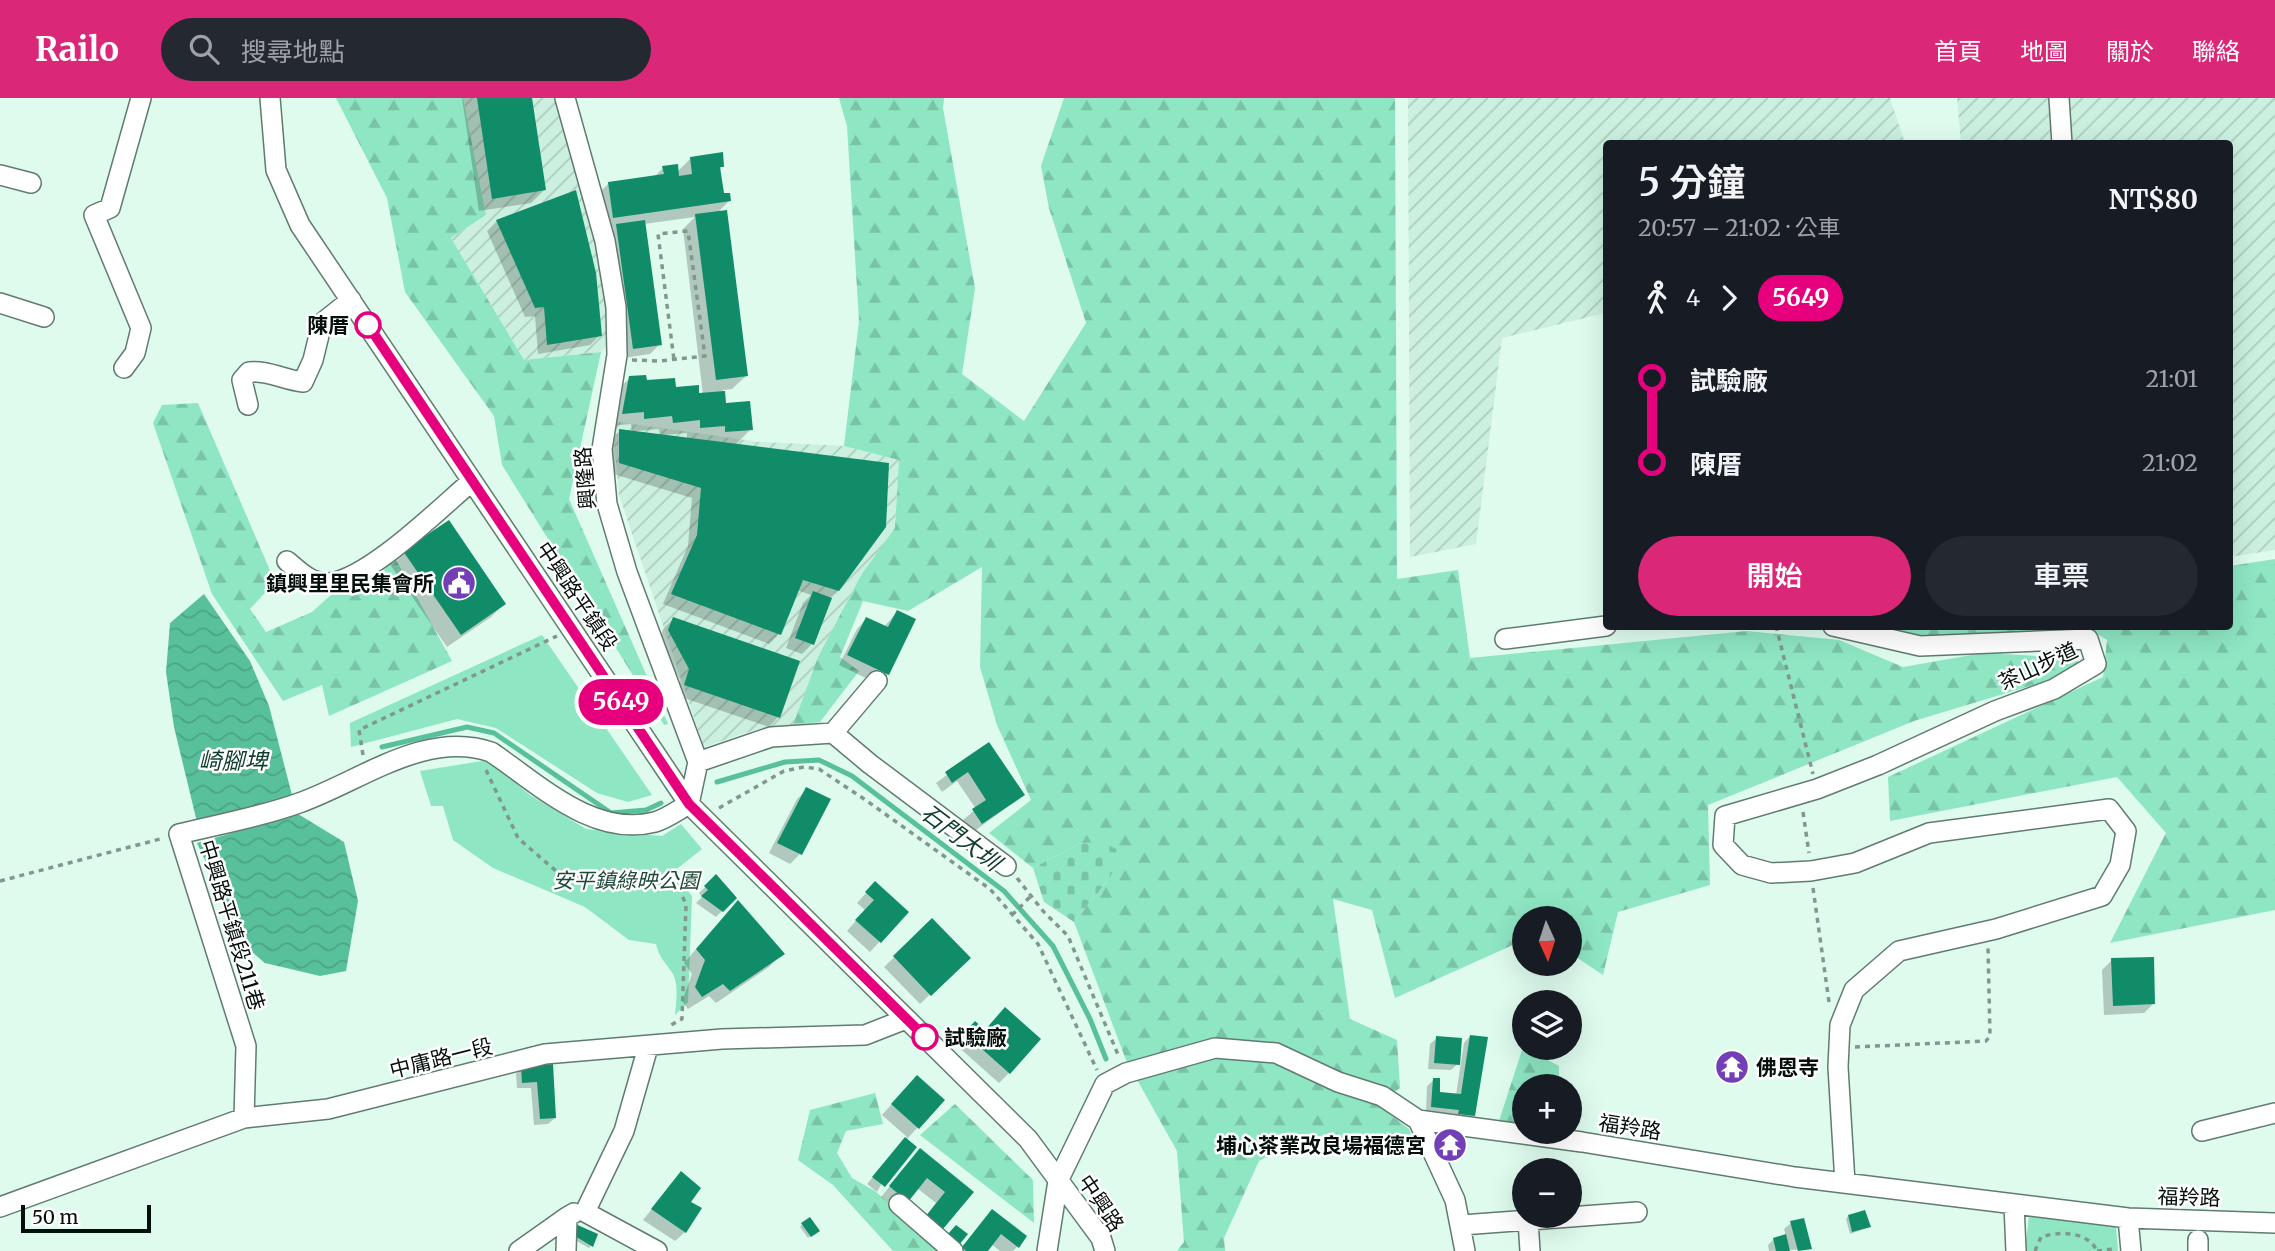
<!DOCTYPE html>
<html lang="zh-TW">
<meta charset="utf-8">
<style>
body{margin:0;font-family:Merriweather,"Noto Sans TC",serif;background:#242831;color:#f1f3f6;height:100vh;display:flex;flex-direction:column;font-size:26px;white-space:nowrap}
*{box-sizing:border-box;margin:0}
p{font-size:23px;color:#9ea1a6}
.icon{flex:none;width:38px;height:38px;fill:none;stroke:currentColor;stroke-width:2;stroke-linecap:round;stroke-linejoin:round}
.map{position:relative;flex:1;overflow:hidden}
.details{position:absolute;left:1603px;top:42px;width:630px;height:490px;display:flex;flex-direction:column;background:#171b24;border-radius:7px;box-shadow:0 7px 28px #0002}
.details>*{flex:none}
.badge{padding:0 14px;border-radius:23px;font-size:24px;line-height:46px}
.needle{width:46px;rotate:177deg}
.buttons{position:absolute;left:1512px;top:808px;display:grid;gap:14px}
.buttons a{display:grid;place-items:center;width:70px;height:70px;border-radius:50%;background:#171b24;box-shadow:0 7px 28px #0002;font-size:35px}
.scale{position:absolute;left:21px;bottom:18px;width:130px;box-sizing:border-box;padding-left:7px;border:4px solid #050f0b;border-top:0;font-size:19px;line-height:24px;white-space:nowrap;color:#050f0b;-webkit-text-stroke:5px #fff;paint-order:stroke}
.map>.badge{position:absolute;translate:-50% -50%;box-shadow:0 0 0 4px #fff}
.legs{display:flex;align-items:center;gap:10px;height:77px;padding:0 35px;font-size:23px}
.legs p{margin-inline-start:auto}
.headline{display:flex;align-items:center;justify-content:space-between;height:119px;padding:0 35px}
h1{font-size:38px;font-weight:600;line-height:52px}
.button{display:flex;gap:14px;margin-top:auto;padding:14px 35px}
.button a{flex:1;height:80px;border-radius:42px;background:#db2777;color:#fff;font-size:28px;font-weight:600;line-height:80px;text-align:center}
.button a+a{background:#242831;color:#f1f3f6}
ul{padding:0 35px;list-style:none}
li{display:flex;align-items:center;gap:24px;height:84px;font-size:26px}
li i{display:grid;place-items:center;width:10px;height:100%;margin:0 9px;background:currentColor}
li i::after{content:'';width:18px;height:18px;margin:-9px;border:5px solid;border-radius:50%;background:#171b24}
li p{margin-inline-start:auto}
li:first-child i{background:linear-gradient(#0000 50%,currentColor 0)}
li:last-child i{background:linear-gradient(currentColor 50%,#0000 0)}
header{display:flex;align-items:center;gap:42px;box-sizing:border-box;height:98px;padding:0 35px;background:#db2777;color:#fff}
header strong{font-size:33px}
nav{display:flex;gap:38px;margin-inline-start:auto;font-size:24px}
.search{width:490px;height:63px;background:#242831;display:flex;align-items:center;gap:18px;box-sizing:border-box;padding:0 24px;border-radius:38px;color:#9ea1a6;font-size:26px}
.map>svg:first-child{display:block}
</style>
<header>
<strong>Railo</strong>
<div class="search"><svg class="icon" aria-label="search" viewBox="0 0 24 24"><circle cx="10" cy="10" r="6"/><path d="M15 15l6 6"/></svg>搜尋地點</div>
<nav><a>首頁</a><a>地圖</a><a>關於</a><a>聯絡</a></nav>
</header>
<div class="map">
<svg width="2275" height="1153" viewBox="0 0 2275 1153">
<defs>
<pattern id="industrial-furrows" width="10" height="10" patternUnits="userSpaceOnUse" patternTransform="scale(1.75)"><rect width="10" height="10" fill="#cbf0df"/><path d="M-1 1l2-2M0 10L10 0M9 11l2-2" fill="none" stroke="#adcdbe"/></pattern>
<pattern id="forest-firs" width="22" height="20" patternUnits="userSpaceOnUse" patternTransform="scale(1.75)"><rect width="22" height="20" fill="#8ee6c3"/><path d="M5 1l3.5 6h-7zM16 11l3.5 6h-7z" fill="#79c4a6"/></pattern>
<pattern id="cemetery-stones" width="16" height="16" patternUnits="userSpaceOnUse" patternTransform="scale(1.75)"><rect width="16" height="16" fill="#8ee6c3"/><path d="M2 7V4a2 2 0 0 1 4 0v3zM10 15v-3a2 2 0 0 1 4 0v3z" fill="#79c4a6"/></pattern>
<pattern id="water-waves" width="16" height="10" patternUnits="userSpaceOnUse" patternTransform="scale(1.75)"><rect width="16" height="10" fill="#58c19b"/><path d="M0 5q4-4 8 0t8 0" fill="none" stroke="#4ba584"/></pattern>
</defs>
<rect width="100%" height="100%" fill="#defbee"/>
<path fill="url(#industrial-furrows)" d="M 463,0 L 554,0 L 592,127 L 606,197 L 608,246 L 601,254 L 524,262 L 451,140 L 486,117 Z
M 1408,0 L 1890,0 L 1905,45 L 1606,46 L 1606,215 L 1502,240 L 1476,446 L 1410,459 Z
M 1957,0 L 2275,0 L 2275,452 L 2230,459 L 2230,46 L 1961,45 Z
M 612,323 L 760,344 L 844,348 L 899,362 L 895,431 L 861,477 L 818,559 L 793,627 L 758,631 L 704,649 L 619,397 Z"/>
<path fill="url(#forest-firs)" d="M 336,0 L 463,0 L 486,117 L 451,140 L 524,262 L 601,254 L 569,401 L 668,626 L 664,627 L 502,367 L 494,318 L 405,194 L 387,100 Z
M 839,0 L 944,0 L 943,10 L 975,190 L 962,276 L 1024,323 L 1086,225 L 1049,110 L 1041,68 L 1064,0 L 1395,0 L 1397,481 L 1458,472 L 1470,560 L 1747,533 L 1839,542 L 1903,569 L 1983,555 L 2076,560 L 2083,572 L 1914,623 L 1708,707 L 1710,787 L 1618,814 L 1603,877 L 1570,855 L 1570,821 L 1524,821 L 1524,842 L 1395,900 L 1372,812 L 1333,801 L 1350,921 L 1397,942 L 1400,990 L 1378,1007 L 1409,1031 L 1417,1048 L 1310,1037 L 1259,1063 L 1224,1140 L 1225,1153 L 1177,1153 L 1184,1144 L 1177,1053 L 1126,962 L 1074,824 L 1109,781 L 1081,745 L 1033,770 L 989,735 L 1031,702 L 997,627 L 980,569 L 982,469 L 908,513 L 863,503 L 840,559 L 859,573 L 820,624 L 793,627 L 818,559 L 861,477 L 895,430 L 899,362 L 844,348 L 859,223 L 847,28 Z
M 198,305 L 275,484 L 250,511 L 266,534 L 312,514 L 333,495 L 371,486 L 395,460 L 452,563 L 329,618 L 322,587 L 283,603 L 212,496 L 153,325 L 162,307 Z
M 2275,461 L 2275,812 L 2110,845 L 2166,735 L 2117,679 L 1890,723 L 1888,679 L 2103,579 L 2107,542 L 2089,531 L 1912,541 L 1864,529 L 2230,528 L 2230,468 Z
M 1523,949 L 1559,968 L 1559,989 L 1524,989 L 1524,1029 L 1498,1026 Z
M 875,995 L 883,1026 L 846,1033 L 837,1055 L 852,1080 L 875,1093 L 944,1153 L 893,1153 L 833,1087 L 798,1062 L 810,1012 Z
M 955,1006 L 1033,1082 L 1034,1125 L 920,1037 Z"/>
<path fill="url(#cemetery-stones)" d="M 1102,744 L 1122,754 L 1109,781 L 1074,824 L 1044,804 L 1033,770 L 1081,745 Z"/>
<path fill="#8ee6c3" d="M 542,537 L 652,697 L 628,704 L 597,695 L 496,630 L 457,621 L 351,649 L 350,625 Z
M 488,662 L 530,697 L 586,731 L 662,738 L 681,726 L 702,751 L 673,774 L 692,798 L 688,904 L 675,917 C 676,904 679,888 673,876 C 665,863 660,862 656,846 L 629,842 L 585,809 L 493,770 L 453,742 L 443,708 L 431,708 L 420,673 Z
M 2029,1118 L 2116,1129 L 2118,1153 L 2025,1153 Z"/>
<path fill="url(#water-waves)" d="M 204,496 L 250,563 L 269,608 L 293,701 L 197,724 L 174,629 L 166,574 L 170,525 Z
M 298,716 L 344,744 L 358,803 L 346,873 L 320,878 L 265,865 L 245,848 L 197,745 Z"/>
<path fill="#0003" fill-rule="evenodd" d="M 462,0 L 530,0 L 544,92 L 531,105 L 479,113 Z
M 691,60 L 723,68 L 719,72 L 722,97 L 729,103 L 717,115 L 746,278 L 732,291 L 723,292 L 725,307 L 751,331 L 735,347 L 838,492 L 830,499 L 812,546 L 802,556 L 786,550 L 803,505 L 811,497 L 797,492 L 779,536 L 769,546 L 663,506 L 688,448 L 692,400 L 610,375 L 610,342 L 620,333 L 632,334 L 631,326 L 610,328 L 616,293 L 630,280 L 703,297 L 683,131 L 695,119 L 644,126 L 660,246 L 650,256 L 623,260 L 607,138 L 614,130 L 600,132 L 595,99 L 609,85 L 654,79 L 663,70 L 677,74 ZM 659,331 L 660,338 L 635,335 L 636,333 ZM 687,335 L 687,341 L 665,338 L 665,337 Z
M 497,123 L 600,237 L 590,247 L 538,256 L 535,218 L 525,219 L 487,133 Z
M 405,455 L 504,506 L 491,519 L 447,549 L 391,468 Z
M 897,514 L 888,576 L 878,586 L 839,567 L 857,531 L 866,521 L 884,529 Z
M 673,521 L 778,619 L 769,629 L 675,597 L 680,582 L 659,543 L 663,531 Z
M 989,646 L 1023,697 L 972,735 L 963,722 L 976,711 L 957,683 L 942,694 L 936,685 Z
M 807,691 L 828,702 L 800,756 L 790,766 L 769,755 L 797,701 Z
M 716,779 L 735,800 L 716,819 L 696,805 L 702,799 L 699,795 Z
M 875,785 L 907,814 L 870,854 L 847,833 L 865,812 L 857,805 Z
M 725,818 L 782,855 L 769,869 L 716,905 L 709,898 L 688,911 L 682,903 L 692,876 L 684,865 Z
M 932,823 L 968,860 L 920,906 L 884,869 Z
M 2112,862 L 2154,905 L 2144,915 L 2104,917 L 2102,872 Z
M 965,935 L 1009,975 L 999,985 L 955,946 Z
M 1470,938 L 1473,1018 L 1467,1024 L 1426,1015 L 1427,988 L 1434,982 L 1439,995 L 1456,997 L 1464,945 Z
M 1437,940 L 1460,964 L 1451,972 L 1428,971 L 1430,946 Z
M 551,967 L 555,1020 L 548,1026 L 534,1027 L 531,990 L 517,990 L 516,976 L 522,970 Z
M 907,989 L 943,1002 L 906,1042 L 877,1094 L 867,1086 L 907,1039 L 882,1017 Z
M 1443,1040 L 1458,1051 L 1452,1058 L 1437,1046 Z
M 911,1062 L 972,1094 L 932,1140 L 918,1128 L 936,1105 L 917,1090 L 897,1112 L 881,1099 Z
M 681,1075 L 688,1105 L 685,1134 L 675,1143 L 643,1122 Z
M 992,1113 L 1025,1139 L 1017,1149 L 1013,1153 L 1000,1153 L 991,1146 L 986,1153 L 959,1153 Z
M 1848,1118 L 1869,1129 L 1850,1136 L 1846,1121 Z
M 1791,1125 L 1810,1151 L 1769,1153 L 1768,1147 L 1774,1141 L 1786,1138 L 1784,1131 Z
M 802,1126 L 815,1135 L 808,1140 L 800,1129 Z
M 572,1130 L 591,1148 L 589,1150 L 573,1141 Z"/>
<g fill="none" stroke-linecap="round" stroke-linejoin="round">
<path stroke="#58c19b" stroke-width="5" d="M 382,649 L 467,629 L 494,635 L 611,715 L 646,712 L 661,705
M 717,684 L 785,664 L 819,662 L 852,678 L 1004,793 L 1053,848 L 1090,921 L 1106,961"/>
</g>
<path fill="#118c69" d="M 477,0 L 532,0 L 546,92 L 492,101 Z
M 723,54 L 724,69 L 720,69 L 724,95 L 730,95 L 731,103 L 613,120 L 608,84 L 664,76 L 662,68 L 678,66 L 679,78 L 692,76 L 690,59 Z
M 576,92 L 596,175 L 602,238 L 547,247 L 544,209 L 535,210 L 496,122 Z
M 727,112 L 748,278 L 716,282 L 695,116 Z
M 645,122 L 662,247 L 633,251 L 616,126 Z
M 646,277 L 647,282 L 675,280 L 676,289 L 699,287 L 699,295 L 725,293 L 726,305 L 750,303 L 753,332 L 725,334 L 725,328 L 700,330 L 700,322 L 673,325 L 672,318 L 644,321 L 644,314 L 622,316 L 629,278 Z
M 619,331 L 889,365 L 886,429 L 839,493 L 803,482 L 781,537 L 671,496 L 697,437 L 701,390 L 619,365 Z
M 449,422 L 506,506 L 461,537 L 403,453 Z
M 813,493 L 832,500 L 814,547 L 795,540 Z
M 897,512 L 916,521 L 889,577 L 847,557 L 866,519 L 888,529 Z
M 673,519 L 800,563 L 780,620 L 684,587 L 689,571 L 668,532 Z
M 989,644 L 1025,697 L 982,726 L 972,711 L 986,702 L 968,674 L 952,685 L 945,674 Z
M 806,689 L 831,701 L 802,757 L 777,745 Z
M 716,776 L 737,800 L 723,814 L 701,798 L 708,792 L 704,788 Z
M 875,783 L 909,814 L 881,845 L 855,822 L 874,802 L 865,794 Z
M 738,802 L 785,856 L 730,893 L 723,886 L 702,899 L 695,889 L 705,862 L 696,851 Z
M 932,820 L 971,860 L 931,898 L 893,858 Z
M 2154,859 L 2155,906 L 2113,908 L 2111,860 Z
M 1005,909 L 1041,941 L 1010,976 L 964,935 L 975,923 L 985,932 Z
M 1470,937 L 1488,939 L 1475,1018 L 1458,1016 L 1459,1012 L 1431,1009 L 1433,980 L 1440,980 L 1440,994 L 1461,996 Z
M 1436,938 L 1462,940 L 1460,967 L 1434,965 Z
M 553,966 L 556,1020 L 540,1021 L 537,984 L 522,985 L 521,968 Z
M 917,977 L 945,1002 L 919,1031 L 891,1006 Z
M 1443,1037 L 1461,1051 L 1456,1057 L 1438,1043 Z
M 905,1039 L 917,1049 L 885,1089 L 872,1079 Z
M 920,1050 L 974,1094 L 943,1131 L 926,1118 L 945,1094 L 927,1080 L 908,1104 L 889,1088 Z
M 681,1073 L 701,1090 L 691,1104 L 702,1110 L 686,1135 L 651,1111 Z
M 992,1111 L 1027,1138 L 1019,1150 L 1001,1136 L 988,1153 L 966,1153 L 962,1149 Z
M 1865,1112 L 1871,1129 L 1852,1134 L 1848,1117 Z
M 810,1119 L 820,1133 L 811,1139 L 801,1125 Z
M 1804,1120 L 1812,1151 L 1798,1153 L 1790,1123 Z
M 573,1125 L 598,1136 L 593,1149 L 575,1138 Z
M 956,1127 L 968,1136 L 959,1147 L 947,1137 Z
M 1786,1136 L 1790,1153 L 1776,1153 L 1773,1140 Z"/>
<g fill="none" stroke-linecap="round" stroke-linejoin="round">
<g stroke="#617b6f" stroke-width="22">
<path id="minor" d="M 270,0 L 276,72 L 300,127 L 689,706 L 1028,1041 L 1101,1140 L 1105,1153
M 2059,0 L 2062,46
M 0,77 L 31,85
M 0,205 L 44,219
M 124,270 L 135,255 L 141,230 L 94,117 L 110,110 L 141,0
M 248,307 L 242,282 L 249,274 C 268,272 284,282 303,284 L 313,262 L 322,225 L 351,202
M 287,463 C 299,473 311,486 329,485 C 369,481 440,410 472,383
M 1833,528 L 1920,548 L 2088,541 L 2096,566 L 2054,591 L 1995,613 L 1878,667 L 1817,691 L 1725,718 L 1723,747 L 1742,767 L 1771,775 L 1811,773 L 1855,765 L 1929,735 L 2109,711 L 2126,733 L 2120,767 L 2102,798 L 1996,831 L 1899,853 L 1854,892 L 1840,927 L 1838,969 L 1845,1085
M 1505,541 L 1606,528
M 833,635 L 877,583
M 698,664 L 771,639 L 833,635 L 870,666 L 1006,768
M 244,1020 L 246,948 L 179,736 C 219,726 261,719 299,705 C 359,684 426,631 491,654 C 539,686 593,740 655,724 C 666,721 678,712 689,706 L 698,664 L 627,474 L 607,406 L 602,351 L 617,257 L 616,209 L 605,143 L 565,0
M 1418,1022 L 1455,1102 L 1465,1153
M 2202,1033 L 2275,1015
M 899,1106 L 953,1153
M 2014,1106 L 2016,1153
M 0,1109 L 244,1020 L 328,1011 L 545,956 L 722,941 L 865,937 L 906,921
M 585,1114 L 624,1033 L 648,949
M 585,1114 L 657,1153
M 2128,1120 L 2131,1153
M 1528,1122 L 1530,1153
M 1462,1127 L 1637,1114
M 2198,1142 L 2198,1153
M 519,1153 L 567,1119
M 566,1153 L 567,1119 L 574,1115
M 1047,1153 L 1058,1083 L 1105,986 L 1126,975 L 1215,950 L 1276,955 L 1338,984 L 1382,998 L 1418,1022 L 1582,1044 L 1795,1079 L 2128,1120 L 2275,1125"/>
</g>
<path stroke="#82978e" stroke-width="3.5" stroke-dasharray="5 5" stroke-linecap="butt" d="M 632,262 L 659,263 L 705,258 L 688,133 L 658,136 L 674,262
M 1776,528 L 1813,676
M 363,657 L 359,632 L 557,538
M 486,672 L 518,740 L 556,773 L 679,789 L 686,807 L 682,921 L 671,927
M 719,710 L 784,673 L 804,669 L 819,671 L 867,703 L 990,791 L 1038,846 L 1097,972
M 1803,714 L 1809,755
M 1017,780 L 1043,813 L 1068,838 L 1119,959
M 0,783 L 164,740
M 1813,790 L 1829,904
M 1012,817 L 1031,798
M 1855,949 L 1986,943 L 1990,938 L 1988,849
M 2035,1153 L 2041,1139 C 2059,1133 2088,1133 2097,1153
M 2097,1153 L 2113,1151"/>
<use href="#minor" stroke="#fff" stroke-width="19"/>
</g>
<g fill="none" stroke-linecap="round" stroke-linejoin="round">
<g stroke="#fff" stroke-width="16">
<path id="line-1" d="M 368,227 L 689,706 L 925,939"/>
</g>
<use href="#line-1" stroke="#e6007e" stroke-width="10"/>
</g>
<defs>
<g id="civic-disc" transform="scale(1.75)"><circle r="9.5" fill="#733fb6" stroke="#fff"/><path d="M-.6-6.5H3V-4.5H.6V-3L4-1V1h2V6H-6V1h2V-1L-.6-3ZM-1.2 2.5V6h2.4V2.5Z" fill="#fff"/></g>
<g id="temple-disc" transform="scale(1.75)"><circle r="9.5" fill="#733fb6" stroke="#fff"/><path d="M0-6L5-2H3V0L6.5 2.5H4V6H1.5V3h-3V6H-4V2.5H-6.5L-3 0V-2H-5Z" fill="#fff"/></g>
</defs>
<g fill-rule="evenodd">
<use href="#civic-disc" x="459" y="485"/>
<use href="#temple-disc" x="1732" y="969"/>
<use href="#temple-disc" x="1450" y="1047"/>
</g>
<g fill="#fff" stroke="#e6007e" stroke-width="3.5">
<circle cx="368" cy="227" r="12"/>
<circle cx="925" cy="939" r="12"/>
</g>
<g text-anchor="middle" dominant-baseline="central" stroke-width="5" stroke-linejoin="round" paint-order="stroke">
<g font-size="21" font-weight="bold" fill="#050f0b" stroke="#fff" text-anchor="end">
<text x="349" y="227">陳厝</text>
<text x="944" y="939" text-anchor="start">試驗廠</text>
</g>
<g font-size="21" fill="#050f0b" stroke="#fff">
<text transform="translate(585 380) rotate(-95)">興隆路</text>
<text transform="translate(577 498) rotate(56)">中興路平鎮段</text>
<text transform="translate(2038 568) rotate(-25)">茶山步道</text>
<text transform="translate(232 827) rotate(73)">中興路平鎮段211巷</text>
<text transform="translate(441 960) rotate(-14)">中庸路一段</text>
<text transform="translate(1630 1029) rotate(9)">福羚路</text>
<text transform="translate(2189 1099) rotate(2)">福羚路</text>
<text transform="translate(1101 1105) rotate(56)">中興路</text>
</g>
<g font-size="21" font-weight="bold" fill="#050f0b" stroke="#fff" text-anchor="end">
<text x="434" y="485">鎮興里里民集會所</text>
<text x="1756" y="969" text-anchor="start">佛恩寺</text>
<text x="1426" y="1047">埔心茶業改良場福德宮</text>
</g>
<g font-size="21" font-style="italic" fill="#1c4939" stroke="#fff">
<text x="626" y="782">安平鎮綠映公園</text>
</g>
<g font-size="23" font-style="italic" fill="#0e3d2d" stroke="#fff">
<text x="233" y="662">崎腳埤</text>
<text transform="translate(961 739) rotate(37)">石門大圳</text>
</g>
</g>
</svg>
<div class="buttons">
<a><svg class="needle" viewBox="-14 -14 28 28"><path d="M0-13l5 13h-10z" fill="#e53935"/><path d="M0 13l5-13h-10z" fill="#9ea1a6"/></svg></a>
<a><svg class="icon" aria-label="layers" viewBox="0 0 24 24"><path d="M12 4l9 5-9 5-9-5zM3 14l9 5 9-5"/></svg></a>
<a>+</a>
<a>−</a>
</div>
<div class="scale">50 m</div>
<b class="badge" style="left:621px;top:604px;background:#e6007e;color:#fff">5649</b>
<section class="details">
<div class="headline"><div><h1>5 分鐘</h1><p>20:57 – 21:02 · 公車</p></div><b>NT$80</b></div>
<div class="legs"><svg class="icon" aria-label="walk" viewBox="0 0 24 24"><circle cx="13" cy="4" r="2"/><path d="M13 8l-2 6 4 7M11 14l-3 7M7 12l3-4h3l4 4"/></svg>4<svg class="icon" aria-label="forward" viewBox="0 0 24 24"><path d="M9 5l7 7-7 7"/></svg><b class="badge" style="background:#e6007e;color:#fff">5649</b></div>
<ul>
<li><i style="color:#e6007e"></i><b>試驗廠</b><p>21:01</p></li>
<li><i style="color:#e6007e"></i><b>陳厝</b><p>21:02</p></li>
</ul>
<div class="button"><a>開始</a><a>車票</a></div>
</section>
</div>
